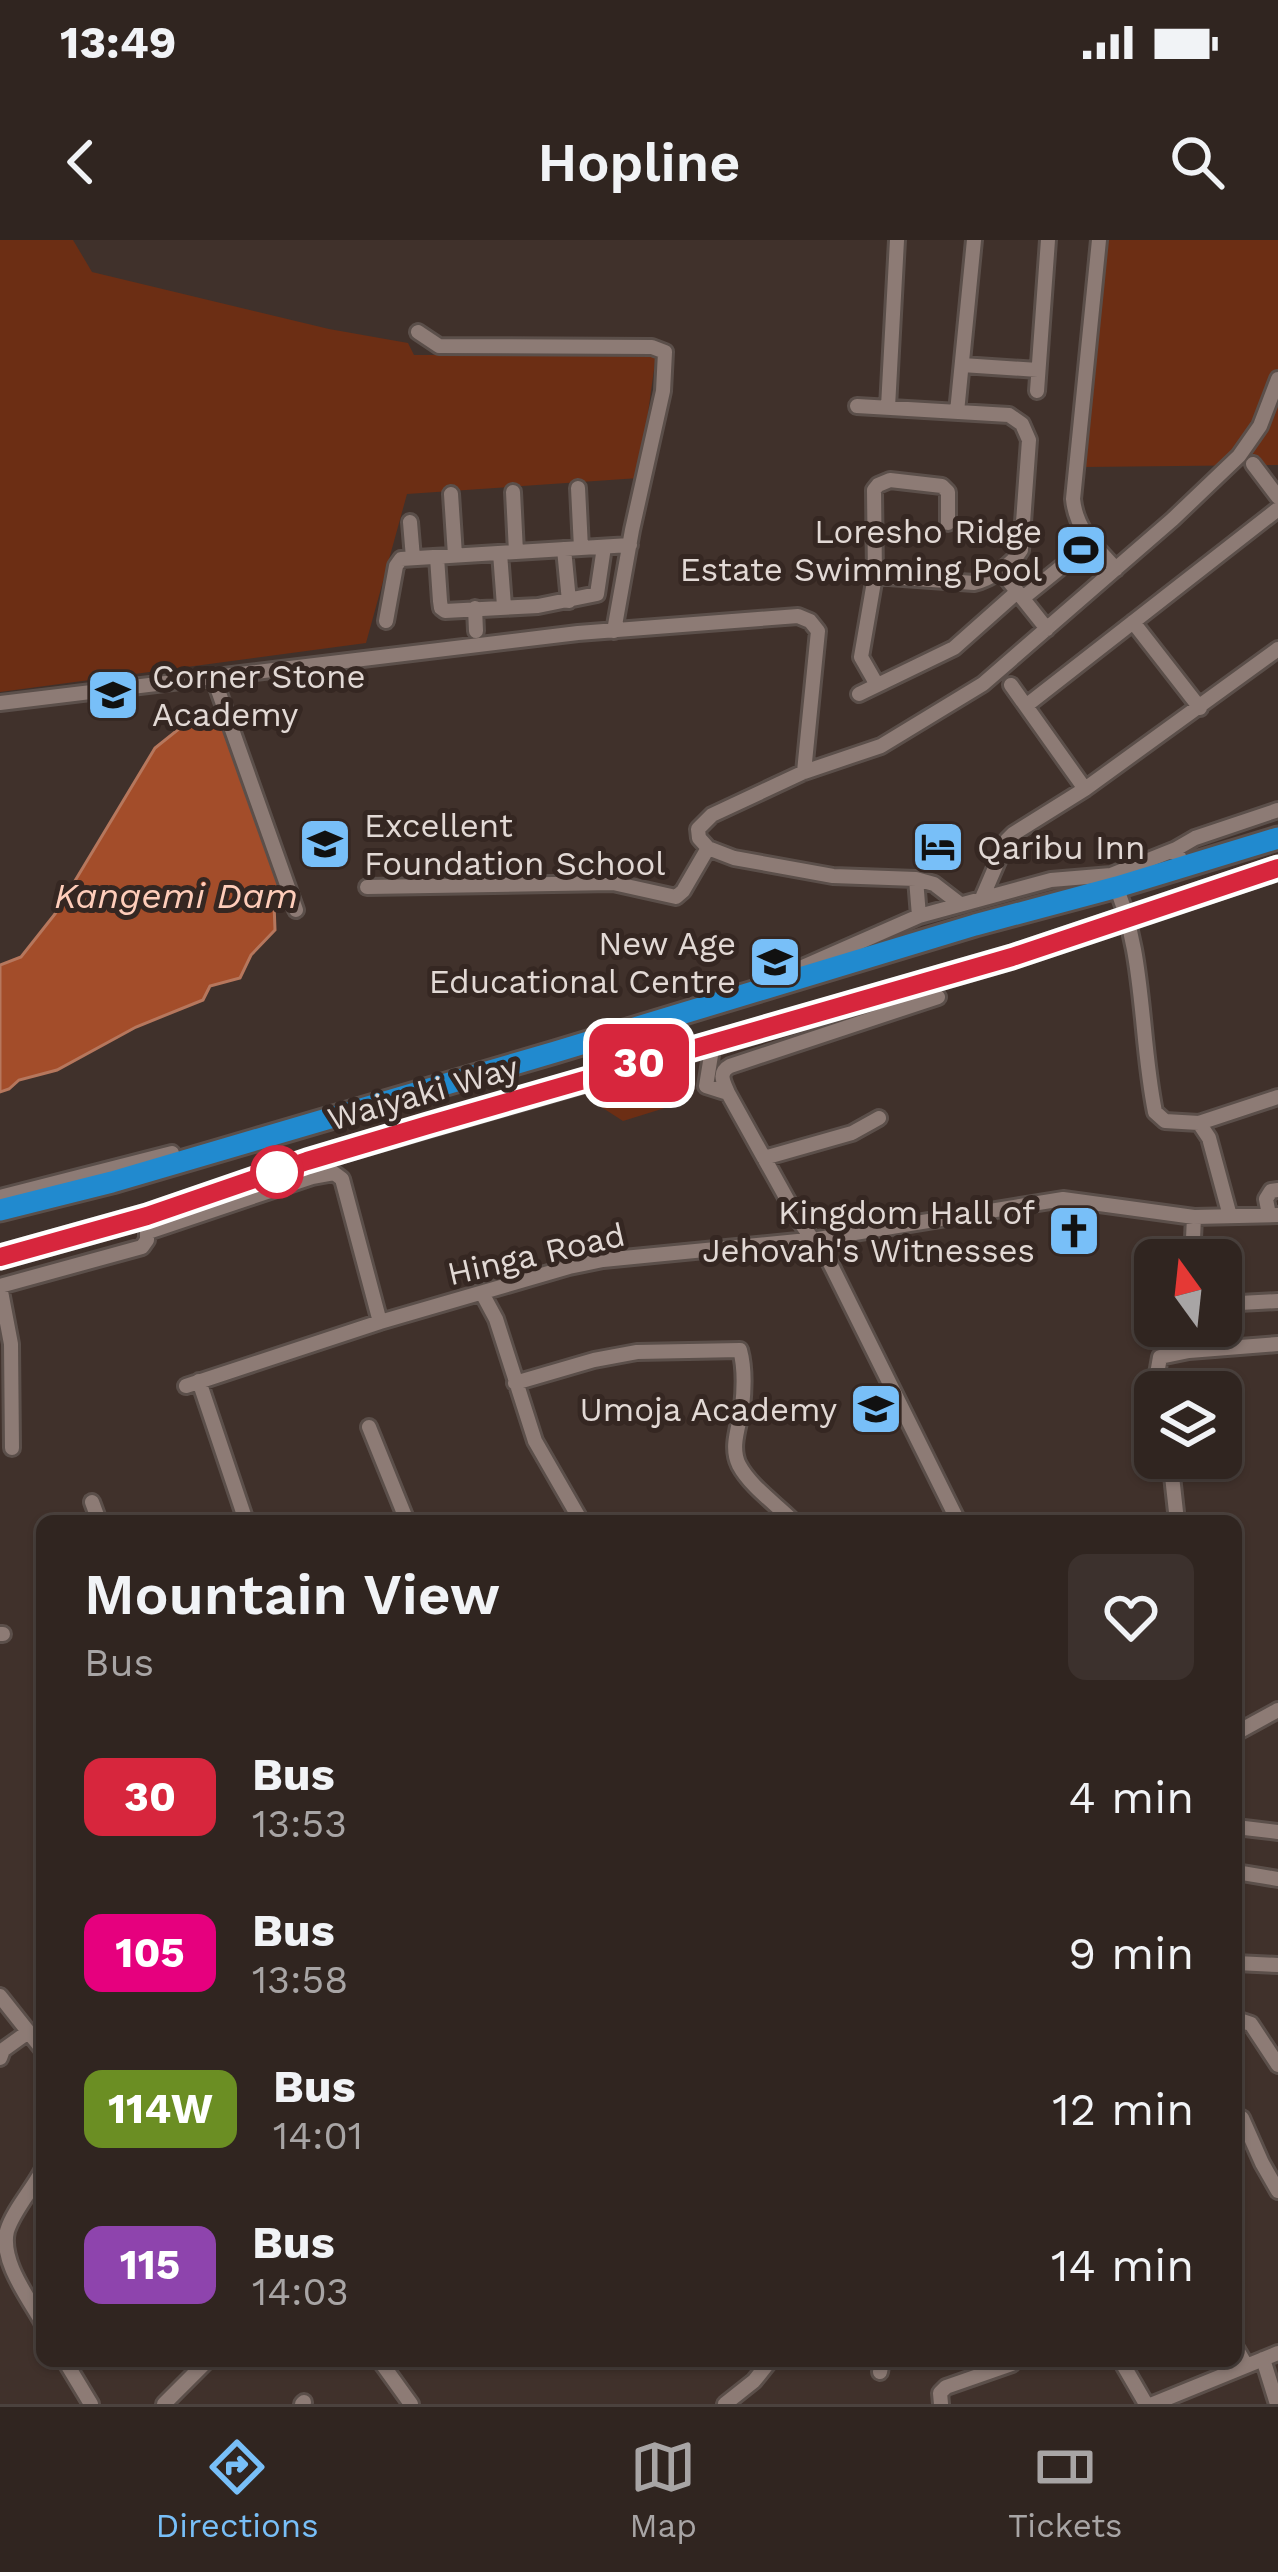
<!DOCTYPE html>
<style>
body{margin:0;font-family:"Work Sans",sans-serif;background:#3c312d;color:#f1f3f6;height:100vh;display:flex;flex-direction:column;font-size:45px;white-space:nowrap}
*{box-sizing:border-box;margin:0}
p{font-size:39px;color:#a8a5a5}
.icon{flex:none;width:66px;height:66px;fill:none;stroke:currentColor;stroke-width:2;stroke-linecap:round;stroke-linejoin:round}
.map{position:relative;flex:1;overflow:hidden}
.panel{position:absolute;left:36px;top:1275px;width:1206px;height:852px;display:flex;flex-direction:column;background:#302520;border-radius:18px;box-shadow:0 3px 9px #0004,0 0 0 3px #4b423e}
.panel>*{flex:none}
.badge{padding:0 24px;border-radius:18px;font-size:42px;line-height:78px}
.needle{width:78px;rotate:345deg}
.buttons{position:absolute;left:1134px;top:999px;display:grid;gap:24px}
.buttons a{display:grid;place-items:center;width:108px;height:108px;border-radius:18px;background:#302520;box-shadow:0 3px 9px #0004,0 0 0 3px #4b423e;font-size:60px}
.map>.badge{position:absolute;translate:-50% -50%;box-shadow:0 0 0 6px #fff}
.round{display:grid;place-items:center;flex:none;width:126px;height:126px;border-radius:18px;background:#3c312d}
.overview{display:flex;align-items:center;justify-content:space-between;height:204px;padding:0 48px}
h1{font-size:57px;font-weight:600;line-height:90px}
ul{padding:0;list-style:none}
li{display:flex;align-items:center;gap:36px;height:156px;padding:0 48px}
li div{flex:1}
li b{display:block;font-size:45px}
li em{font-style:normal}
li .badge{min-width:132px;font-weight:700;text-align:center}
.status{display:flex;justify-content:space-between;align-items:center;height:84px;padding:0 60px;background:#302520;direction:ltr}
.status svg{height:33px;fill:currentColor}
header{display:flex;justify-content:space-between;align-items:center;height:156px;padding:0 48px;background:#302520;font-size:54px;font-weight:600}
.dock{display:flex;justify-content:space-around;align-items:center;height:168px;border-top:3px solid #4b423e;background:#302520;font-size:33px;color:#a8a5a5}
.dock a{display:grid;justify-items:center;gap:6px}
.dock .active{color:#78bff8}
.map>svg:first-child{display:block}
</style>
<div class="status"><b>13:49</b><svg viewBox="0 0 49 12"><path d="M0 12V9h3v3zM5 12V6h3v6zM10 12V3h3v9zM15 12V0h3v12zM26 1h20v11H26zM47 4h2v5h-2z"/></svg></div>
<header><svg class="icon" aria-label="back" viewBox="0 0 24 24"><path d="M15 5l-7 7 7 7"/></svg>Hopline<svg class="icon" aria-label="search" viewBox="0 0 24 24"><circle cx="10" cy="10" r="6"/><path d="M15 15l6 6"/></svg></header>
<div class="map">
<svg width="1278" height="2164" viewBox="0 0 1278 2164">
<rect width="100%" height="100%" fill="#40312b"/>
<path fill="#6c2e14" d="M 0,0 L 73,0 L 92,32 L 329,89 L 408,103 L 414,115 L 656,115 L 639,238 L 407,254 L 366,403 L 0,452 Z
M 1097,0 L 1278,0 L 1278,225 L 1085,227 Z
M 694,833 L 691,856 L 681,863 L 623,881 L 592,861 Z"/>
<path fill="#a34d2a" stroke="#b6775d" stroke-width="3" d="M 214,475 L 225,480 L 269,598 L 279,644 L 274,663 L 275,690 L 251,715 L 240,738 L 210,746 L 203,760 L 136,787 L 57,830 L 19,840 L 9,849 L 0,852 L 0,725 L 21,717 L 55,674 L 155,508 L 185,484 Z"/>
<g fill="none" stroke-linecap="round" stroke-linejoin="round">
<g stroke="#5b4f4a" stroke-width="20">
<path id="minor" d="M 1099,0 L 1073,259 C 1076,290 1096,307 1116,329
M 418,92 L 439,106 L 652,107 L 665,112 L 663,151 L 632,290 L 614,391
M 962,125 L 1038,130
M 1037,151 L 1048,0
M 857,166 L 1009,175 L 1022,184 L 1029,200 L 1021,310 C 1013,324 991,339 974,343 L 875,336
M 888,167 L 897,0
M 957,172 L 974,0
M 1253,224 L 1278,257
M 578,248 L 581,308
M 513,252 L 516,312
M 451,254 L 455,315
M 410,282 L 413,318
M 564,309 L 569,361
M 500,313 L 504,366
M 437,317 L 440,361 L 441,368 L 445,371 L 538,366 L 597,354 L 604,307
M 1000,330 L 1047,389
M 1029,353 L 1065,324
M 475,368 L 476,391
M 386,381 L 396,326 L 401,319 L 630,305
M 1133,382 L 1200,468
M 213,436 L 296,670
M 877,445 L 861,417 L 875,336 L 874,250 L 878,245 L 890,240 L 942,246 L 948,252 L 948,283
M 1011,445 L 1085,549
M 859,454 L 954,408 L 1017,352
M 0,463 L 578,393 L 798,376 L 810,381 L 818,391 L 804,532
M 1027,465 L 1278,269
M 1183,627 L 1176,609 L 1195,598 L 1278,570
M 1111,635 L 1176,609
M 916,639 L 919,676
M 367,647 L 613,643 L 676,657 L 683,651 L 708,608
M 982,658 L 1007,600 L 1013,594 L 1085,549 L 1278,409
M 960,664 L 934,644 L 916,639 L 833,636 L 734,618 L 708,608 L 699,598 L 698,589 L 712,575 L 804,532 L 881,506 L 983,444 L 1173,279 L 1239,216 L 1260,186 L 1278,139
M 796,730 L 919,676 L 1051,640 L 1111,635 C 1146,709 1139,793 1155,872 L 1165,881 L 1199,883 L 1209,898 L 1230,976
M 713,803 L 706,846 L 728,853
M 1199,883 L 1278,857
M 764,918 L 852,893 L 879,878
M 0,957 L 172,913
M 1269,975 L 1266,959 L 1271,951 L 1278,950
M 148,992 L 312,937 L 334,933 L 342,939 L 380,1082
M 818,999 L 958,1281
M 813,1000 L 798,979 L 728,853 C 724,843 717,833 730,826 L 938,757
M 1192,1020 L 1194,977
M 0,1046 L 142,1007 L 147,1000 L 147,987
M 0,1046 L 11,1104 L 12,1208
M 482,1053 L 496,1079 L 535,1201 L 581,1281
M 1221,1064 L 1278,1061
M 1189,1111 L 1278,1104
M 199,1141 L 246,1281
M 515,1143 L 594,1120 L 637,1112 L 740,1110 C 745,1128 744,1150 742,1168 C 739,1187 730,1207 739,1225 C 750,1246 776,1264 793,1281
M 186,1146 L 380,1082 L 569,1027 L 603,1020 L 818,999 L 1063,959 L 1194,977 L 1278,975
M 1160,1152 L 1157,1134 L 1160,1117 L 1189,1111 L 1190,1086
M 369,1187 L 407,1281
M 1170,1218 L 1177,1281
M 92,1262 L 99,1281
M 0,1394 L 3,1394
M 1236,1493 L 1278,1470
M 1236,1587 L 1278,1592
M 1236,1632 L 1278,1639
M 1236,1723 L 1278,1725
M 0,1756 L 42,1809
M 1236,1779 L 1251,1784 L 1278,1825
M 0,1818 L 3,1810 L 28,1792
M 1242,1878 L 1262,1923 L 1278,1951
M 42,1931 C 32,1950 13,1971 7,1991 C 0,2021 28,2057 42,2082
M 1236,2108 L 1246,2125
M 1263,2119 L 1277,2164
M 65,2121 L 91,2164
M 380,2121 L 411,2164
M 1121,2121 L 1146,2164
M 880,2132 L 882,2121
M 164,2164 L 207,2121
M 302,2164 L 304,2162
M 725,2164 L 754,2141 L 770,2121
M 941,2164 L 940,2153 L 946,2147 L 1012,2124
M 1153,2164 L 1278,2113"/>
</g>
<g stroke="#5b4f4a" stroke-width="27">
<path id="highway" d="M 0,970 L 112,942 L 555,812 L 975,685 L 1117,647 L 1278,598
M 0,1017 L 147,976 L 337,912 L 1012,717 L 1278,628"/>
</g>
<use href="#minor" stroke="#8d7b75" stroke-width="14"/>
<use href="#highway" stroke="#218acf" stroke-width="21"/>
</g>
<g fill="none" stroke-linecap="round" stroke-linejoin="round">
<g stroke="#fff" stroke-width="27">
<path id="line" d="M 0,1017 L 147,976 L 307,921 L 428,885 L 1012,717 L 1278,628"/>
</g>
<use href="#line" stroke="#d7263d" stroke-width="18"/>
</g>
<defs>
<g id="stadium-square" transform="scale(2.7)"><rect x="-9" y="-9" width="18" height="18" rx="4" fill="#78bff8" stroke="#352722"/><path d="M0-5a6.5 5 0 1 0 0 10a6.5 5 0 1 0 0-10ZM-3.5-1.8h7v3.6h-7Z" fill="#111"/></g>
<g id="school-square" transform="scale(2.7)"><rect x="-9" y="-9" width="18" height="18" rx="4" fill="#78bff8" stroke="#352722"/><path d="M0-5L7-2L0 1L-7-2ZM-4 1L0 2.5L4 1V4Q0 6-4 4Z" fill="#111"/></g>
<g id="hotel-square" transform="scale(2.7)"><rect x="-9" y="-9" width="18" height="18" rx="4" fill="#78bff8" stroke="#352722"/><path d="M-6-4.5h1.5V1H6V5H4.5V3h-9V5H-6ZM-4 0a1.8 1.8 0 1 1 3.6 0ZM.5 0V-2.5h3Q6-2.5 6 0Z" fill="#111"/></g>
<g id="church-square" transform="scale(2.7)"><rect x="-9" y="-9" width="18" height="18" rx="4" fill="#78bff8" stroke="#352722"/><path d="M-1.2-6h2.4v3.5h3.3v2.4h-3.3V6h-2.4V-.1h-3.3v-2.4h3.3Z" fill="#111"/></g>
</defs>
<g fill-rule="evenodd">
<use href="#stadium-square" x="1081" y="310"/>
<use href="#school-square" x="113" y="455"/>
<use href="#school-square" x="325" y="604"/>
<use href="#hotel-square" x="938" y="607"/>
<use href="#school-square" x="775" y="722"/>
<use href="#church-square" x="1074" y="991"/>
<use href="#school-square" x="876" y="1169"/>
</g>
<circle fill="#fff" stroke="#d7263d" stroke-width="6" cx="277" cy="932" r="24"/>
<g text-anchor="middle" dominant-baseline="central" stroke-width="10" stroke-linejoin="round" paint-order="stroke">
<g font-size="33" fill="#e2d9d5" stroke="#352722" text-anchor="end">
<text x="1042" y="291">Loresho Ridge<tspan x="1042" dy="38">Estate Swimming Pool</tspan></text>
<text x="152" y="436" text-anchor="start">Corner Stone<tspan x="152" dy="38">Academy</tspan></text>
<text x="364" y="585" text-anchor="start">Excellent<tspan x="364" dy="38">Foundation School</tspan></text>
<text x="977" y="607" text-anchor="start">Qaribu Inn</text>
<text x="736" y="703">New Age<tspan x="736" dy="38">Educational Centre</tspan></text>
<text x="1035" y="972">Kingdom Hall of<tspan x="1035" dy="38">Jehovah's Witnesses</tspan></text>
<text x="837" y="1169">Umoja Academy</text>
</g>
<g font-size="33" fill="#e2d9d5" stroke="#352722">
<text transform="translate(423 853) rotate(-16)">Waiyaki Way</text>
<text transform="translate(536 1014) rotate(-13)">Hinga Road</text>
</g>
<g font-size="36" font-style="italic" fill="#fecdba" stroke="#352722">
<text x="176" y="656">Kangemi Dam</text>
</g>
</g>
</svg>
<div class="buttons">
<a><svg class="needle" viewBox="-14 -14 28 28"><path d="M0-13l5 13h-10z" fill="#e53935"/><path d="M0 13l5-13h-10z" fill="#a8a5a5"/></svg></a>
<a><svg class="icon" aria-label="layers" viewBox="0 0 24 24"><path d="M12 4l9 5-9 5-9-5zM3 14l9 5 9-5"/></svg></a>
</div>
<b class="badge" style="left:639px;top:823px;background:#d7263d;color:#fff">30</b>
<section class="panel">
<div class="overview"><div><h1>Mountain View</h1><p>Bus</p></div><a class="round"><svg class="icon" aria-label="heart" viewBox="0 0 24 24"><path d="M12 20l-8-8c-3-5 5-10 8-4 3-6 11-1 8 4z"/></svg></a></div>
<ul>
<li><span class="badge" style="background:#d7263d;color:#fff">30</span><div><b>Bus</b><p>13:53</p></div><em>4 min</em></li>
<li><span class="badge" style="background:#e6007e;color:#fff">105</span><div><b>Bus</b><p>13:58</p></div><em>9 min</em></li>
<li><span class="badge" style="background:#6b8e23;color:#fff">114W</span><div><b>Bus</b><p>14:01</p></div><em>12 min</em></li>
<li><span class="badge" style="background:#8e44ad;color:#fff">115</span><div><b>Bus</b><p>14:03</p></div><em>14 min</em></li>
</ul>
</section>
</div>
<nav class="dock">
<a class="active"><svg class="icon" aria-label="directions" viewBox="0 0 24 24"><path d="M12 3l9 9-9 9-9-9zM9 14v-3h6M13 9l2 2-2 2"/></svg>Directions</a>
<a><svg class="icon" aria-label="map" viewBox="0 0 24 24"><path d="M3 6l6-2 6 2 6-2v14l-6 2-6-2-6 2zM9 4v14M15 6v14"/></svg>Map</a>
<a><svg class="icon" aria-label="tickets" viewBox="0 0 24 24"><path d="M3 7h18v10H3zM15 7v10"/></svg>Tickets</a>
</nav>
